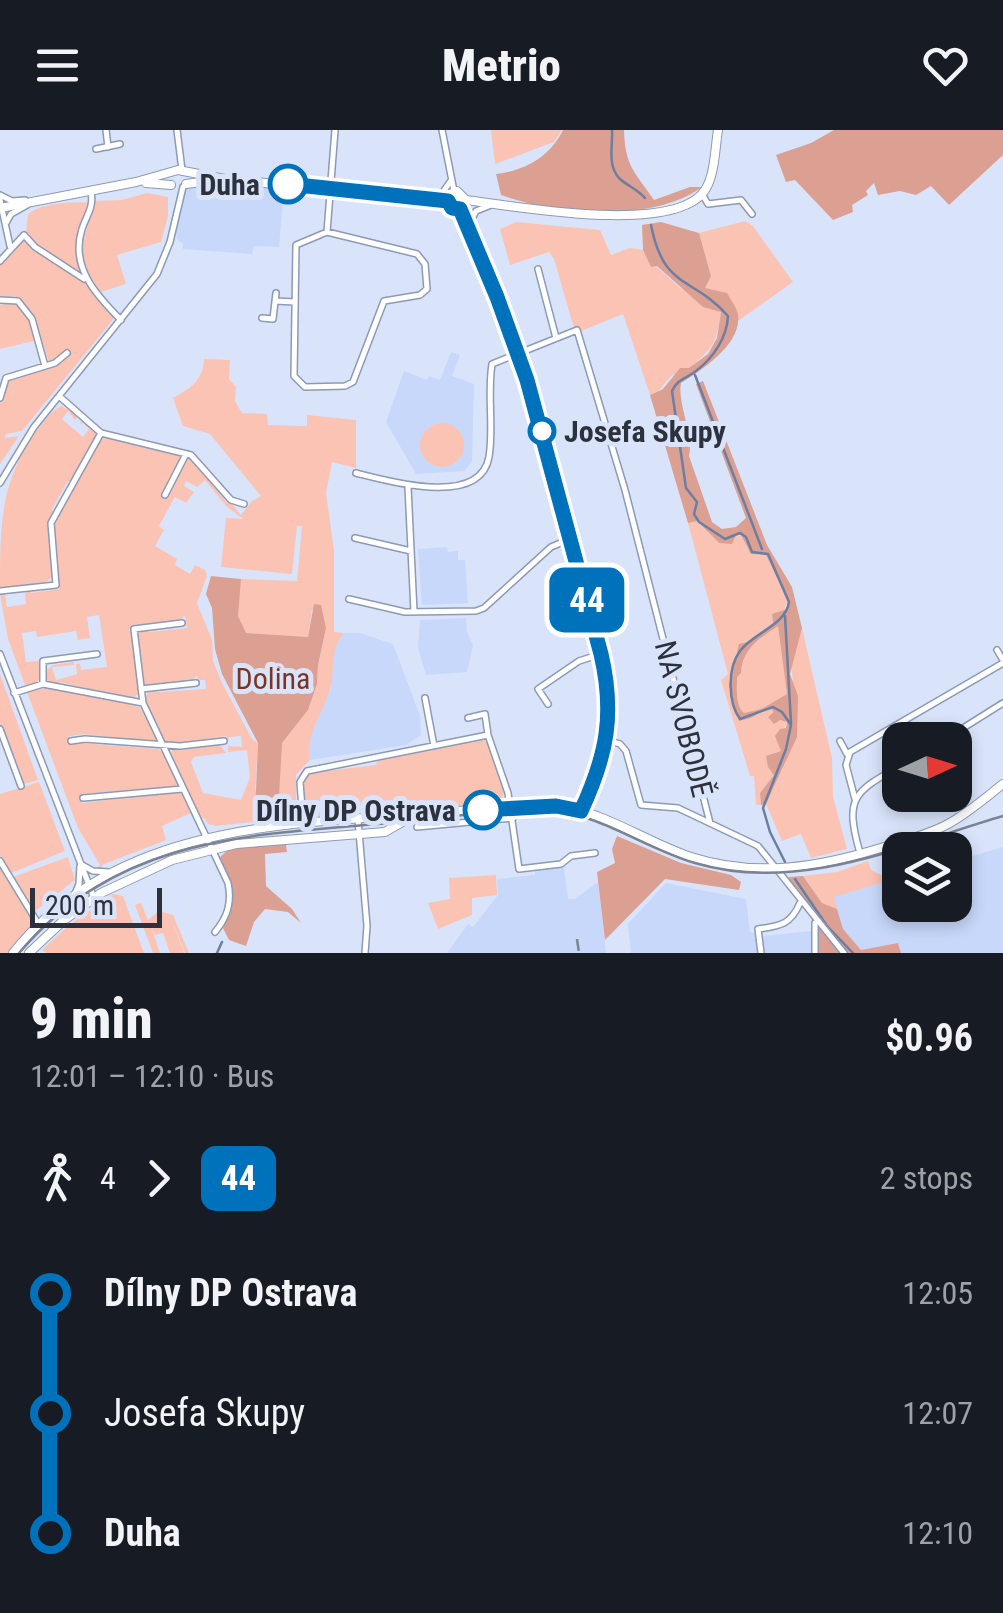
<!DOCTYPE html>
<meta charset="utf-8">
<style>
body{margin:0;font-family:"Roboto Condensed",sans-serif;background:#242831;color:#f1f3f6;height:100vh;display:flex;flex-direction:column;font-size:38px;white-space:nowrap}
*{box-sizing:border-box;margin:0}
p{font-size:32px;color:#9ea1a6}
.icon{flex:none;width:55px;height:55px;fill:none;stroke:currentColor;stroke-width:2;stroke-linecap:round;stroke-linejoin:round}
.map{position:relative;height:823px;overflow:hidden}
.sheet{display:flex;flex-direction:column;background:#171b24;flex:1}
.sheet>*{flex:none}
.badge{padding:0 20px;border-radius:15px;font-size:35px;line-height:65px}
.needle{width:65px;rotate:86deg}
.controls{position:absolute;left:882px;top:592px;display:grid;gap:20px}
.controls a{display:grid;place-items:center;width:90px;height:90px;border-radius:20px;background:#171b24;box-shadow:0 5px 15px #0003;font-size:50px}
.scale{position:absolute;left:30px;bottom:25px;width:132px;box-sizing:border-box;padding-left:10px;border:5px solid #2c313c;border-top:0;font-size:28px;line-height:35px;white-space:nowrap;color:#2c313c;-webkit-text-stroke:8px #d9e4fb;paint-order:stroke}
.map>.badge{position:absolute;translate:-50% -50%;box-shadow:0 0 0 5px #fff}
.legs{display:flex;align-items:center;gap:15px;height:110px;padding:0 30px;font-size:32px}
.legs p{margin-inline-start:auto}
.head{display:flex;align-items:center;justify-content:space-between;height:170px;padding:0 30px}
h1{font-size:55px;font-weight:800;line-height:75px}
ul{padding:0 30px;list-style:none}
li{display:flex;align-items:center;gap:35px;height:120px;font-size:38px}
li i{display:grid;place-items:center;width:15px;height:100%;margin:0 12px;background:currentColor}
li i::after{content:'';width:25px;height:25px;margin:-12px;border:8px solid;border-radius:50%;background:#171b24}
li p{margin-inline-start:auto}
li:first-child i{background:linear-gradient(#0000 50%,currentColor 0)}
li:last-child i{background:linear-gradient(currentColor 50%,#0000 0)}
header{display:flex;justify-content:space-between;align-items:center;height:130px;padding:0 30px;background:#171b24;font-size:45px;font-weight:800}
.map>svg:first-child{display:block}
</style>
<header><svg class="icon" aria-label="menu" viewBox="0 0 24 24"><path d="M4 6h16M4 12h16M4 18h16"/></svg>Metrio<svg class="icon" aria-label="heart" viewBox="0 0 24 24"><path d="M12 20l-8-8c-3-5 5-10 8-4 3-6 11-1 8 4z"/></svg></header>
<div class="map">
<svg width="1003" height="823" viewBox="0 0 1003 823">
<rect width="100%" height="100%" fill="#d9e4fb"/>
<path fill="#c7d8fa" d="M 219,52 L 284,59 L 279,117 L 254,116 L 252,124 L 183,119 L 183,114 L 177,109 L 176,104 L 184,61 L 188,56 Z
M 451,222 L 460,225 L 452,246 L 474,254 L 472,332 L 464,341 L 416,344 L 386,292 L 404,241 L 427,250 L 429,246 L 440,250 Z
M 447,417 L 448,422 L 458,421 L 458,430 L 465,430 L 468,473 L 422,475 L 418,419 Z
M 466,488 L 467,502 L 473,515 L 467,542 L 426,545 L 418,518 L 420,490 Z
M 343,503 L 360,503 L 393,514 L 420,586 L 421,605 L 406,615 L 310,630 L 307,618 L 311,604 L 331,559 L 332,521 Z
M 1003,717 L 1003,823 L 901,823 L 898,814 L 861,820 L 843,799 L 833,767 L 900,747 L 900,775 L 955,775 L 955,731 Z
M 564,737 L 568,769 L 575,769 L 598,752 L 606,823 L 447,823 L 468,794 L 473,797 L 498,765 L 497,749 L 535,745 L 535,740 Z
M 666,753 L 746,769 L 750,802 L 763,806 L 811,801 L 811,823 L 631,823 L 628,794 Z"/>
<path fill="#fbc3b4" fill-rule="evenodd" d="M 491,0 L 562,0 L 554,12 L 495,34 Z
M 147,63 L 168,67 L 168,86 L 161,112 L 117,125 L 126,154 L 101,162 C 70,125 85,111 95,71 L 122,70 Z
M 92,72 L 79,105 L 83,146 L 32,111 L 26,102 L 28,84 C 46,71 71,73 92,72 Z
M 745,91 L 753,96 L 793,152 L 738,191 L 737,181 L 705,158 L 711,146 L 699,103 Z
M 516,92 L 600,100 L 611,125 L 630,118 L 643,120 L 651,137 L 656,136 L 680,158 L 721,181 C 717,214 712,219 688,239 C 684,242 677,242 673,245 C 663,252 665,259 650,265 L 623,184 L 579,202 L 577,197 L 574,198 L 554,129 L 549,122 L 510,135 L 500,99 Z
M 24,108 L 40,124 L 88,154 L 116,186 L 22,301 L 6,304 L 5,308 L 19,306 L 0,334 L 0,273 L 8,249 L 58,235 L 69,223 L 49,232 L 34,186 L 15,166 L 0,168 L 0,135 Z
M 14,172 L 28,184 L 34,211 L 0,219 L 0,175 Z
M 204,229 L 230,230 L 229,249 L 236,257 L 235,271 L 242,283 L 267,284 L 268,295 L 307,296 L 307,285 L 356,290 L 356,338 L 332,332 L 326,363 L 334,421 L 334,502 L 343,503 C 327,529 337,539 329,563 C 321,586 305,606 310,630 L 296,645 L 296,691 L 281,689 L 216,696 L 208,694 L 204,688 L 200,689 L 171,626 L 172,620 L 220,615 L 226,623 L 194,627 L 191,632 L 203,663 L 241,670 L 250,647 L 247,620 L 228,622 L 228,616 L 242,617 L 241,606 L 229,607 L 227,612 L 226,606 L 168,614 C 156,605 148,583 145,568 L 150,560 L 157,562 L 206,559 L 205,550 L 200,550 L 199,556 L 197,546 L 192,550 L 148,556 L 142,552 L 137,508 L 139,503 L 147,499 L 149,502 L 187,498 L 185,486 L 179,490 L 130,497 L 139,563 L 132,569 L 60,552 L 53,555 L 46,549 L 46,541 L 53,535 L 74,532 L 74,535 L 52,537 L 56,550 L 77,544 L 76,534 L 80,534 L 81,540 L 107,537 L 99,485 L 87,487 L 90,508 L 78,510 L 76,501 L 37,507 L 36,501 L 22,503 L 26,532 L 40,531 L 42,544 L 36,554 L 25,555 L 8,509 L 0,464 L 5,464 L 7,477 L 26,474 L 25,464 L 28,460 L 31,463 L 59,459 L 52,401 L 54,390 L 102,309 L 112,307 L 192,328 L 227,373 L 232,374 L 241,385 L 252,371 L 261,366 L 210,304 L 183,296 L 173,268 C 191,258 203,251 204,229 ZM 205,350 L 226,376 L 243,389 L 226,388 L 221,437 L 292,444 L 297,396 L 302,396 L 297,451 L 241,449 L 239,453 L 238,486 L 245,503 L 308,507 L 312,479 L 326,498 L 318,535 L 317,554 L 308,580 L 282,613 L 255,663 L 258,613 L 252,609 L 222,553 L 213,531 L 212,510 L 197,473 L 207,446 L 205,440 L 195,435 L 190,444 L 175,435 L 177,429 L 155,416 L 164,400 L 159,396 L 175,367 L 186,373 L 194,362 L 184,356 L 186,351 L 197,357 Z
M 61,276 L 78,285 L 75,290 L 68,281 L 62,289 L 83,307 L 89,299 L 83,293 L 79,294 L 84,289 L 96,305 L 72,351 L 68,351 L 52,379 L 53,383 L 48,393 L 52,447 L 44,454 L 0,459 C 0,396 0,354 34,304 C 43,294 49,282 61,276 Z
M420 315a22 22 0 1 1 44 0a22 22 0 1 1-44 0Z
M 694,389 L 719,413 L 741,405 L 749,420 L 766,425 L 788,470 L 783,483 L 772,484 L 773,493 L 750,511 L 743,512 C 725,537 731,562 739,591 L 751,588 L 771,577 L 780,590 L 787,592 L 778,612 L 782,621 L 774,623 L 774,645 L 760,663 L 761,675 L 756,675 L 754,646 L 750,646 L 721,550 L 728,544 L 688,393 Z
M 778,495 L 787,564 L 761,579 L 744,583 C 735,575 737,558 736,547 L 741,543 C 742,519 760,509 778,495 Z
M 802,498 L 832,628 L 833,667 L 847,719 L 811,728 L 801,704 L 782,711 L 766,674 L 785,634 L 794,561 L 791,534 Z
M 0,544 L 38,650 L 23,654 L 0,593 Z
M 45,558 L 129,573 L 140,578 L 157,608 L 155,612 L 84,604 L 70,606 L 66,612 L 158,619 L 165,625 L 178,652 L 176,656 L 81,664 L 82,673 L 176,662 L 182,664 L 191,683 L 162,696 L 166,710 L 102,735 L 102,739 L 94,740 L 100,735 L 78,698 L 27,562 Z
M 481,609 L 490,614 C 496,633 510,658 500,674 L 311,690 L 306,687 L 302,653 L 309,643 L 376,635 L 378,630 Z
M 39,652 L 65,721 L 11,743 L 0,725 L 0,664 Z
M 68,727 L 75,750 L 34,782 L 13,747 Z
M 868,731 L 871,740 L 891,750 L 834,767 L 837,779 L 822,773 L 803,746 L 837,742 Z
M 0,738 L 33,792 L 10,823 L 0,823 Z
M 496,745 L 497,765 L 472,768 L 472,785 L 438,799 L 428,773 L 450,769 L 449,748 Z
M 113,764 L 123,766 L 144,823 L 47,823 L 42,820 L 68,796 Z
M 141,773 L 148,790 L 159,781 L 173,785 L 189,823 L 185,823 L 171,788 L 184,823 L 170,823 L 163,803 L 155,805 L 151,796 L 160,823 L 153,823 L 135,775 Z"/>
<path fill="#dba091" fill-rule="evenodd" d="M 563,0 L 624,0 C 625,37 635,42 654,70 L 690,57 L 702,57 C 653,93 556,85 501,65 L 496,44 C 524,41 550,27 563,0 Z
M 834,0 L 1003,0 L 1003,25 L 949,75 L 931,56 L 916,65 L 900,61 L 878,65 L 874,53 L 866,61 L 868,65 L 852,75 L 853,82 L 833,90 L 795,50 L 786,52 L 776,25 L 811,13 Z
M 661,92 L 699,103 L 711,146 L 705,158 L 727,163 C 731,170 737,178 738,185 C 742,214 702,240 681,253 C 677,273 694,305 689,326 L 712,392 L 722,399 L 736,397 L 746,388 L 696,254 L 703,251 L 767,415 L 792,457 L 802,498 L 790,544 L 798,566 L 797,607 L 766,674 L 761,675 L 760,663 L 774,645 L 768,637 L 766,626 L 781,621 L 775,606 L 780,599 L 786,598 L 787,592 L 780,590 L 774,594 L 768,587 L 774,582 L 770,577 L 751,588 L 739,591 L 729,556 L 739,514 L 750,511 L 773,493 L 772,484 L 787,479 L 788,470 L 766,425 L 751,424 L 741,405 L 736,405 L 732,414 L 719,413 L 697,391 L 688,393 L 650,265 L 663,259 L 680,238 L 689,238 L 708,224 L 717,208 L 721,182 L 703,177 L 657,136 L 651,137 L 643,120 L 642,95 ZM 778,496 L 787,564 L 761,579 L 744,583 C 735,575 737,558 737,547 L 741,543 C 742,519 760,508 778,496 Z
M 211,446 L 241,449 L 238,486 L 246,503 L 308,507 L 314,474 L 321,475 L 326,498 L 318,535 L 317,554 L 308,580 L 282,613 L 278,684 L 255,683 L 258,613 L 222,544 L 215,519 L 212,478 L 206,464 Z
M 617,706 L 681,733 L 731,745 L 741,752 L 739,760 L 665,749 L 605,810 L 597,742 L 615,733 L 612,719 Z
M 259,715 L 286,715 L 287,722 L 265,724 L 266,756 L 292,779 L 301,793 L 288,782 L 265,779 L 254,792 L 246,816 L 229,810 L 223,798 C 235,767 233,758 220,727 L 229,719 Z
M 803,746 L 822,773 L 837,779 L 843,799 L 861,820 L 898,813 L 901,823 L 814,823 L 817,791 L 790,753 L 789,747 Z"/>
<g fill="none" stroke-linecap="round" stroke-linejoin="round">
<path stroke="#6c7ea2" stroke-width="2.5" d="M 612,0 C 613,15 607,35 619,48 C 626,55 637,59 645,68
M 651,95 C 664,161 692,145 728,186 C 727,208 713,228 696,241 C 686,249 678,248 672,261 L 686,358 L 697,372 L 694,384 L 699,392 L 725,409 L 740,403 L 746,407 L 752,422 L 768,424 L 789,472 C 786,495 753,503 740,521 C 727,538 728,573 740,589 L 773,577 L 782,582 L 791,595 L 786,619 L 763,678 L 770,702 L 785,732
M 695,245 L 762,419
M 785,486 L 791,593
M 795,749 L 827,796 L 853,823
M 217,823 L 222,812"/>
<g stroke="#8d9ab4" stroke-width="8">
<path id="street" d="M 106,0 L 108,17
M 177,0 L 182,40
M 442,0 L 454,61
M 96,19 L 120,14
M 91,61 C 94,78 87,84 82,99 C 70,137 96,165 121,190
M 702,64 L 708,74 L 741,70 L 752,84
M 0,65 L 12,71 L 25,70
M 432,67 L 443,62 L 450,52
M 0,70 L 10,116
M 459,79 L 527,250 L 609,557 C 612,600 599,643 581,681
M 6,93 L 11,84 L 27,75
M 468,96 L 476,81 L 491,75
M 327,102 L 296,115 L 294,246 L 305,257 L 345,256 L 353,252 L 384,171 L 420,165 L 427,159 L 425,134 L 417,124 L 327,102 L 335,0
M 0,131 L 24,105 L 35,117 L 84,149
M 538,139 L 556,208
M 0,170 L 18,171 L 32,189 L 45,236
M 275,171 L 295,172
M 262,188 L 273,189 L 276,163
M 59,266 L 101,303 L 191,325 L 231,370 L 244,374
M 0,268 L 6,248 L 55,233 L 67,223
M 356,343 C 388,351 480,378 489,327 C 494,297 487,265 492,234 L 577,200 L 625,360 L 710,693
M 0,353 L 34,297 L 157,144 L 170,112 L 183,57
M 408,357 L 414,482
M 165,365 L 186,324
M 355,408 L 411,421
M 0,461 L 56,455 L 51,393 L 101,303
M 349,469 L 405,482 L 476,481 L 484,478 L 551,417 L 570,409
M 182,493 L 134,499 L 143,573 L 228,753 C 232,772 228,787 215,802
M 997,520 L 1003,530
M 0,524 L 94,768
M 43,553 L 43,531 L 97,524
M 141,559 L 196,553
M 14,563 L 43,554 L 143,573
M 425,568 L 434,616
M 548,574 L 538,559 L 579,531 L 601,524
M 468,588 L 485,584 L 488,605 L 508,663 L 519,739 L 561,734 L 571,726 L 595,723
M 0,599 L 21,656
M 606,610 L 620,614 L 626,621 L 641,675 L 678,678 L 758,716 L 844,823
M 944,610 L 1003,573
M 71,611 L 85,609 L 180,616 L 224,611
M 840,611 L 847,624
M 83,668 L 182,659
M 855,669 L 846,635 L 850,622 L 1003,533
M 358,690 L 367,796 L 365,823
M 303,692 L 300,652 L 307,641 L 488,605
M 417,697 L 513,688
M 860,723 C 844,667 854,662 900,636
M 0,731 L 39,795
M 82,735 L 93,741 L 109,742
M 75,764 L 79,754 L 80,736
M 815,793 L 815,823
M 761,823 L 758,799 C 781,796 791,794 800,773"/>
</g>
<g stroke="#8d9ab4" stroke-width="10">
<path id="secondary" d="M 146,53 L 171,55
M 186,54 L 216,50
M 466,70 C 514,76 675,106 705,60 C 715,45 715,18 718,0
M 448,71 L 450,64 L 457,61 L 466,70
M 448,71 L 452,78 L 457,79 L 466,70
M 0,78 L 136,52 L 178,40 L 225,49 L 448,71
M 13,823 C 113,696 282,693 429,684 C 473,681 522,669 565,677 C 609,685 649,713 691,727 C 757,748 820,737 884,717 C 906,710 928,705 948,694 C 968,683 985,668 1003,654
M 29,823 L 63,791 L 101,763 L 172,730 L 236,714 L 385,702 L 411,687"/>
</g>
<use href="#street" stroke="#fff" stroke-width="5"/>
<use href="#secondary" stroke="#fff" stroke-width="8"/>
<path stroke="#7b8293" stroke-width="2.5" d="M 19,823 C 119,706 249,705 390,693 C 443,688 497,679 550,680 C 602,685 646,719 695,733 C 799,764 904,715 1003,686"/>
<path stroke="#7b8293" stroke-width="2.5" stroke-dasharray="12 12" stroke-linecap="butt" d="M 577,809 L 579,823"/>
</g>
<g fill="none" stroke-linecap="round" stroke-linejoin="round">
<g stroke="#fff" stroke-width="22">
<path id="line-1" d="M 288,54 L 448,71 L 452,78 L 460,79 L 497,167 L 527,250 L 601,524 C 615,584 607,625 581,681 L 556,676 L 483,680"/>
</g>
<use href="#line-1" stroke="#0072bc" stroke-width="15"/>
</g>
<g fill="#fff" stroke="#0072bc" stroke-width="5">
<circle cx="288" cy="54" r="18"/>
<circle cx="542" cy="301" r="12"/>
<circle cx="483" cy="680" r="18"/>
</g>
<g text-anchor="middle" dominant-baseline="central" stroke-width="10" stroke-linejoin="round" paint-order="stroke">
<g font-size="30" font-weight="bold" fill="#2c313c" stroke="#d9e4fb" text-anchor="end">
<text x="260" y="54">Duha</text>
<text x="564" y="301" text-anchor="start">Josefa Skupy</text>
<text x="456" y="680">Dílny DP Ostrava</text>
</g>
<g font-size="30" fill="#7c3422" stroke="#d9e4fb">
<text x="273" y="548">Dolina</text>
</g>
<g font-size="30" fill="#2c313c" stroke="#d9e4fb">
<text transform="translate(684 589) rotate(76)">NA SVOBODĚ</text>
</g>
</g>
</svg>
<div class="controls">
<a><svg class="needle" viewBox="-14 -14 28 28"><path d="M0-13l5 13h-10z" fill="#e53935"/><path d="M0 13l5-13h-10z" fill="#9ea1a6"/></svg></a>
<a><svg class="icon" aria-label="layers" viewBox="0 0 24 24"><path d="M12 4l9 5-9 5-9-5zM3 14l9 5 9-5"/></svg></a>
</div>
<div class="scale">200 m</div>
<b class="badge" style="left:587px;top:470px;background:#0072bc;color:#fff">44</b>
</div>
<section class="sheet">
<div class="head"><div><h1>9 min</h1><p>12:01 – 12:10 · Bus</p></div><b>$0.96</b></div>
<div class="legs"><svg class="icon" aria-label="walk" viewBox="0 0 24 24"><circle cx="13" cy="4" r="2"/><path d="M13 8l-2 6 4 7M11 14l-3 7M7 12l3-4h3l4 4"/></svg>4<svg class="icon" aria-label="forward" viewBox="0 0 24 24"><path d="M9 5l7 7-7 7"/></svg><b class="badge" style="background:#0072bc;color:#fff">44</b><p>2 stops</p></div>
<ul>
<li><i style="color:#0072bc"></i><b>Dílny DP Ostrava</b><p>12:05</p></li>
<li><i style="color:#0072bc"></i><span>Josefa Skupy</span><p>12:07</p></li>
<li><i style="color:#0072bc"></i><b>Duha</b><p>12:10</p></li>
</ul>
</section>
